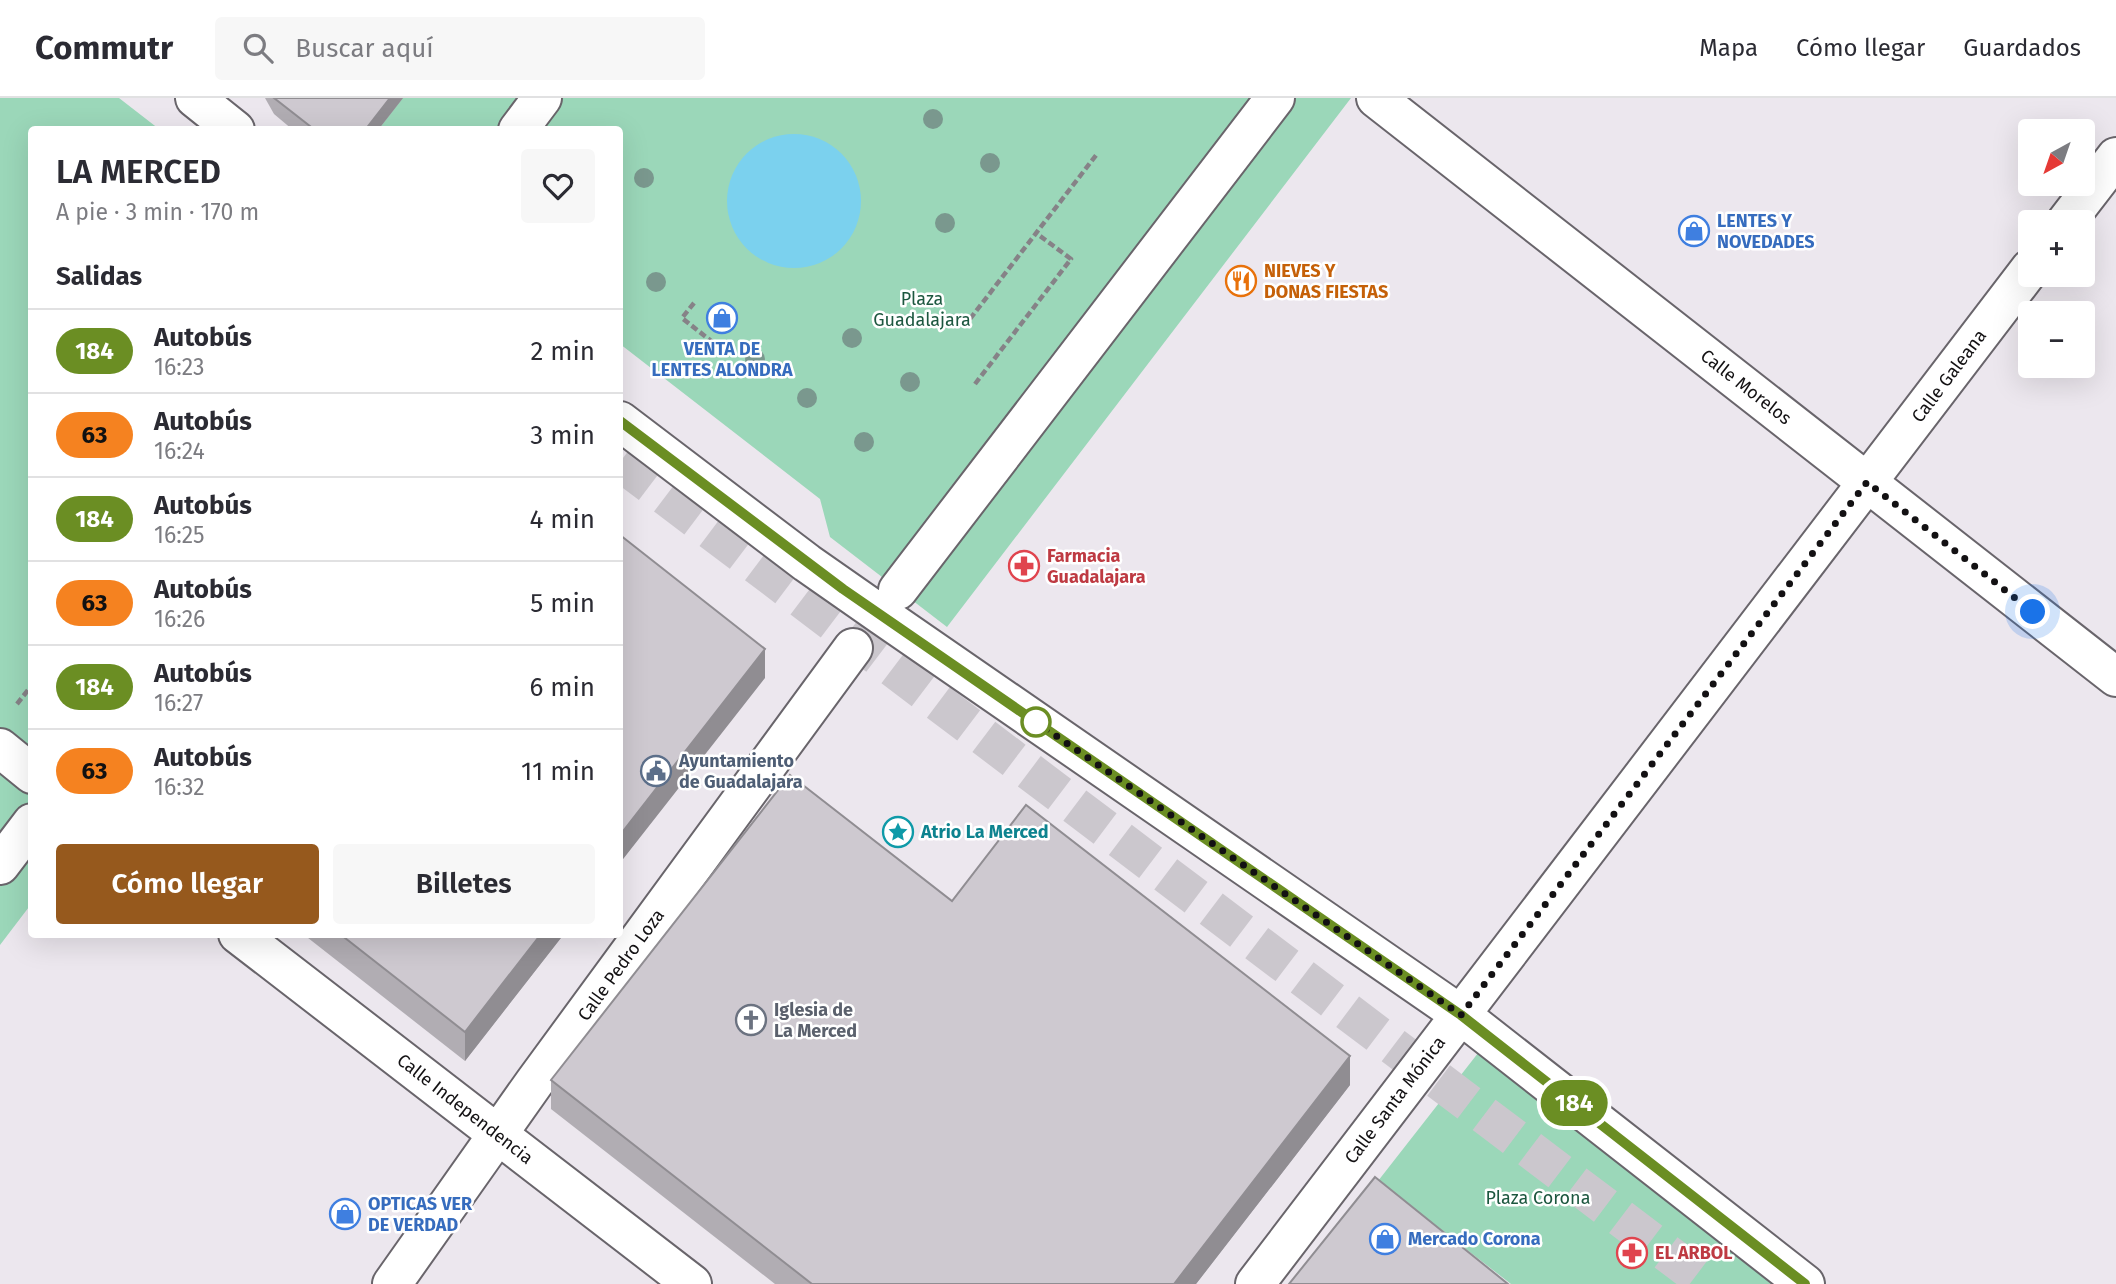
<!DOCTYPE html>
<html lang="es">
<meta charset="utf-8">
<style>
body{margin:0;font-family:"Fira Sans",sans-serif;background:#f7f7f7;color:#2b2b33;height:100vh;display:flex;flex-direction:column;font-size:26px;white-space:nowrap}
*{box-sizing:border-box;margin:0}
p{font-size:23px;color:#7c7c81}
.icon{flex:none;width:38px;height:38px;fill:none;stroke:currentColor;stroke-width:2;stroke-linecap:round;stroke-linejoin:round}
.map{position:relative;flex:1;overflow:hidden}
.panel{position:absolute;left:28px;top:28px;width:595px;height:812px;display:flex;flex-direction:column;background:#fff;border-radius:7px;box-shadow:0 7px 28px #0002}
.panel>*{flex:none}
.badge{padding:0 14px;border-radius:23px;font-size:24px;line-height:46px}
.needle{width:46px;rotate:220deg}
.controls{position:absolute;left:2018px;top:21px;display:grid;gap:14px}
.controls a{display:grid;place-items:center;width:77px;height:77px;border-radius:7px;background:#fff;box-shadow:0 7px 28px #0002;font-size:35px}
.you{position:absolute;width:35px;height:35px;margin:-18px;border:5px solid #fff;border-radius:50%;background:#1a73e8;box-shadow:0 0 0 10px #1a73e833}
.map>.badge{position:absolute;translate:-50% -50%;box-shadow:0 0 0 4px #fff}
h2{padding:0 28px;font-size:26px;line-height:63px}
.round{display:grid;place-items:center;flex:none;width:74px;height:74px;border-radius:7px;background:#f7f7f7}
.headline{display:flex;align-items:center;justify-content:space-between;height:119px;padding:0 28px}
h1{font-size:33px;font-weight:600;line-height:52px}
.primary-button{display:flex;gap:14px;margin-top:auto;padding:14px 28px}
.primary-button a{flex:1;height:80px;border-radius:7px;background:#96591d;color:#fff;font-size:28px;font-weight:600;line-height:80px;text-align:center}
.primary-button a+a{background:#f7f7f7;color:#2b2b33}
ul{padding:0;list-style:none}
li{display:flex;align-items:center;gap:21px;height:84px;padding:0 28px;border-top:2px solid #e1e1e2}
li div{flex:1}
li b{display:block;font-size:26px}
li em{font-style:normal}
li .badge{min-width:77px;font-weight:700;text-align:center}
header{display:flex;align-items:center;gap:42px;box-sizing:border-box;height:98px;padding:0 35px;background:#fff;border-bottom:2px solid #e1e1e2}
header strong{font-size:33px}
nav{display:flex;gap:38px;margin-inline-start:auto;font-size:24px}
.search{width:490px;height:63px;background:#f7f7f7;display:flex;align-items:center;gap:18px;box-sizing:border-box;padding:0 24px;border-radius:7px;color:#7c7c81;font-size:26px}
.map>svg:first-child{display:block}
</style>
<header>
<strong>Commutr</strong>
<div class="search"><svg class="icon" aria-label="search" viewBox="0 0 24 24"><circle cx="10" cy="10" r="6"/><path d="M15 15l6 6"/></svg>Buscar aquí</div>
<nav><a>Mapa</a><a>Cómo llegar</a><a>Guardados</a></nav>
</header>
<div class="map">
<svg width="2116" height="1186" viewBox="0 0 2116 1186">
<rect width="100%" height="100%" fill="#ece7ee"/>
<path fill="#9bd7b9" d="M 0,0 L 119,0 L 159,31 L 32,32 L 32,805 L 0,847 Z
M 402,0 L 1351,0 L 947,529 L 830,439 L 820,401 L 620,246 L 620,32 L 378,32 Z
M 1482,950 L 1785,1186 L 1511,1186 L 1378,1083 Z"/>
<path fill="#7bd1ee" d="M727 103a67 67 0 1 1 134 0a67 67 0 1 1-134 0Z"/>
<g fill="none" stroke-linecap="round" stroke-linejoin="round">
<path stroke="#cbc7cd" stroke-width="38" stroke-dasharray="38 19" stroke-linecap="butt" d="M 620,364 L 1708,1186"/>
<g stroke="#69656b" stroke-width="42">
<path id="minor" d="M 195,0 L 235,32
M 1376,0 L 2116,579
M 518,32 L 542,0
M 2066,124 L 2116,59
M 620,323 L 807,465 L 880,516 L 1461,917 L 1805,1186
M 898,492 L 1275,0
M 0,650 L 32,676
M 0,767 L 32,725
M 238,836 L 692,1186
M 392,1186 L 534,985 L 853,550
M 1255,1186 L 2030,171"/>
</g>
<path stroke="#868287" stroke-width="4.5" stroke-dasharray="7 3.5" stroke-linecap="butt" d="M 694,205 L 682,220 L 720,250
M 970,221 L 1097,56
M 975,286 L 1071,161 L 1036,135
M 17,606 L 32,587"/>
<use href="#minor" stroke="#fff" stroke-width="38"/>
</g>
<g fill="#7a988e">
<circle cx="933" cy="21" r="10"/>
<circle cx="990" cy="65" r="10"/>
<circle cx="644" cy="80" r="10"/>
<circle cx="945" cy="125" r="10"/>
<circle cx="656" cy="184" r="10"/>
<circle cx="852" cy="240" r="10"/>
<circle cx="755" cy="261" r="10"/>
<circle cx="910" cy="284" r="10"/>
<circle cx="807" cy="300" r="10"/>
<circle cx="864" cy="344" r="10"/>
</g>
<path fill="#b1adb3" d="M 265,0 L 403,0 L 378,32 L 293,32 L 274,16 Z
M 952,803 L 1350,987 L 1196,1186 L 775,1186 L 551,1011 L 551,982 Z
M 303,836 L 564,836 L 465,963 Z"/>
<path fill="#908d92" d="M 390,0 L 403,0 L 378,32 L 365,32 Z
M 765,551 L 765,580 L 620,765 L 620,737 Z
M 541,836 L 564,836 L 465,963 L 465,934 Z
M 1350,958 L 1350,987 L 1196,1186 L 1174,1186 Z"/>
<path fill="#cec9d0" stroke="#908d92" stroke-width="2" d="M 274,0 L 390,0 L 365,32 L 315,32 Z
M 620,437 L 765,551 L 620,737 Z
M 790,677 L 952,803 L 1026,707 L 1350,958 L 1174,1186 L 812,1186 L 551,982 Z
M 340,836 L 541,836 L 465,934 Z
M 1375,1079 L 1508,1186 L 1289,1186 Z"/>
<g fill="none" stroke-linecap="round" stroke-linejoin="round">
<g stroke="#fff" stroke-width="16">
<path id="line" d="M 620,323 L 843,491 L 1461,917 L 1805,1186"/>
</g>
<use href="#line" stroke="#6b8e23" stroke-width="10"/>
<path stroke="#131113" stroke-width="7" stroke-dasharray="0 12.6" d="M 1036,624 L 1461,917 L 1867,384 L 2033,514"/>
</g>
<defs>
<g id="shop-ring" transform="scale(1.575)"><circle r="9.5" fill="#fff" stroke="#3f7fe0" stroke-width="1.5"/><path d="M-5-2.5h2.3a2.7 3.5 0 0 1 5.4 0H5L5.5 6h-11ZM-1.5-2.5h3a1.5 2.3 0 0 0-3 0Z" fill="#3f7fe0"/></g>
<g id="restaurant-ring" transform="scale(1.575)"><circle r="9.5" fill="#fff" stroke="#e8710a" stroke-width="1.5"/><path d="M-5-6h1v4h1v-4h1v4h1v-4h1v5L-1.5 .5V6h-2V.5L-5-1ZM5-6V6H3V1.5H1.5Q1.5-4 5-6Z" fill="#e8710a"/></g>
<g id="pharmacy-ring" transform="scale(1.575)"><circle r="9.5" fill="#fff" stroke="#e0444e" stroke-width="1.5"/><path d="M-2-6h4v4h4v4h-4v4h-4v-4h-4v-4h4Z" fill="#e0444e"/></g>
<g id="civic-ring" transform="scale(1.575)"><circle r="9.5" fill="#fff" stroke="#5c6f8a" stroke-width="1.5"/><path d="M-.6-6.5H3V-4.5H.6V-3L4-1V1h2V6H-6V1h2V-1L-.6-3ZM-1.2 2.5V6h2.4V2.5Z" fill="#5c6f8a"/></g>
<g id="sight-ring" transform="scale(1.575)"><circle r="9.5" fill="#fff" stroke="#0f9aa8" stroke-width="1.5"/><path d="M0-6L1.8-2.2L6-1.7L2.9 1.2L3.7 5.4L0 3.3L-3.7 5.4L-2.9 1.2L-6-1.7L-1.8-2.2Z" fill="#0f9aa8"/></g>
<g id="church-ring" transform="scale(1.575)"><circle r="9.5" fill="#fff" stroke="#6b7280" stroke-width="1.5"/><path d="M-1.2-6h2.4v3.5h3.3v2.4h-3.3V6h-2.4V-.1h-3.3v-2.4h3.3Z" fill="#6b7280"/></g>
</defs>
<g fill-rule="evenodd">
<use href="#shop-ring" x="1694" y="133"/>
<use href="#restaurant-ring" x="1241" y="183"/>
<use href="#shop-ring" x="722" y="220"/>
<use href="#pharmacy-ring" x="1024" y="468"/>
<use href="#civic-ring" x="656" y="673"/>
<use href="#sight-ring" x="898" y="734"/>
<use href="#church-ring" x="751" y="922"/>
<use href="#shop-ring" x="345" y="1116"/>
<use href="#shop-ring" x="1385" y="1141"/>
<use href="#pharmacy-ring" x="1632" y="1155"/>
</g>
<circle fill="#fff" stroke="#6b8e23" stroke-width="3.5" cx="1036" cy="624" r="14"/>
<g text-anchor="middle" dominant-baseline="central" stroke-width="5" stroke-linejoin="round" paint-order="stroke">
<g font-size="18" font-weight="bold" fill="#366cbe" stroke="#fff" text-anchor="start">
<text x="1717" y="123">LENTES Y<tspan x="1717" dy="21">NOVEDADES</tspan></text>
<text x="722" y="251" text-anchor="middle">VENTA DE<tspan x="722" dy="21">LENTES ALONDRA</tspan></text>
<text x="368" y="1106">OPTICAS VER<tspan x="368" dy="21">DE VERDAD</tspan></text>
<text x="1408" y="1141">Mercado Corona</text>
</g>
<g font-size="18" font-weight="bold" fill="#c56008" stroke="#fff" text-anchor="start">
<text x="1264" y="173">NIEVES Y<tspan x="1264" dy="21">DONAS FIESTAS</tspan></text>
</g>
<g font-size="18" fill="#1c573f" stroke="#fff">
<text x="922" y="201">Plaza<tspan x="922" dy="21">Guadalajara</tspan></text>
<text x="1538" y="1100">Plaza Corona</text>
</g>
<g font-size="18" fill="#131113" stroke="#fff">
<text transform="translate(1949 278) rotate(-53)">Calle Galeana</text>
<text transform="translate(1746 289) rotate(38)">Calle Morelos</text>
<text transform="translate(621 867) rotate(-54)">Calle Pedro Loza</text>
<text transform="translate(1395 1002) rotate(-53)">Calle Santa Mónica</text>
<text transform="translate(465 1011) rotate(38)">Calle Independencia</text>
</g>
<g font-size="18" font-weight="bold" fill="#be3a42" stroke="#fff" text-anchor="start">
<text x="1047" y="458">Farmacia<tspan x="1047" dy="21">Guadalajara</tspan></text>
<text x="1655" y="1155">EL ARBOL</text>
</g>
<g font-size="18" font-weight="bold" fill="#4e5e75" stroke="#fff" text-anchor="start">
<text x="679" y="663">Ayuntamiento<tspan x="679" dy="21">de Guadalajara</tspan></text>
</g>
<g font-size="18" font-weight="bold" fill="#0d838f" stroke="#fff" text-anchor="start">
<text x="921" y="734">Atrio La Merced</text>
</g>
<g font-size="18" font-weight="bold" fill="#5b616d" stroke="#fff" text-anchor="start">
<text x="774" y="912">Iglesia de<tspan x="774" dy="21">La Merced</tspan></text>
</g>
</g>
</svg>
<div class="controls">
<a><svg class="needle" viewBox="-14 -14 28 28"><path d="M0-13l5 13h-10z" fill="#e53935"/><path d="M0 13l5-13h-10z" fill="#7c7c81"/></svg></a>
<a>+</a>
<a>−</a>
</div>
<div class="you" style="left:2033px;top:514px"></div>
<b class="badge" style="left:1574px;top:1005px;background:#6b8e23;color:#fff">184</b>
<section class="panel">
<div class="headline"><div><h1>LA MERCED</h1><p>A pie · 3 min · 170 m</p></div><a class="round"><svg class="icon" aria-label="heart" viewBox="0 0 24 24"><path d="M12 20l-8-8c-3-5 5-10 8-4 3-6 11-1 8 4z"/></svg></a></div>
<h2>Salidas</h2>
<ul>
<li><span class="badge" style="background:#6b8e23;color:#fff">184</span><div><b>Autobús</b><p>16:23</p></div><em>2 min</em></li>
<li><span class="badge" style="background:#f58220;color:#111">63</span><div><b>Autobús</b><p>16:24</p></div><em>3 min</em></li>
<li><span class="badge" style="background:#6b8e23;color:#fff">184</span><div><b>Autobús</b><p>16:25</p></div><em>4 min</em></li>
<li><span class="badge" style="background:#f58220;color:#111">63</span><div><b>Autobús</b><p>16:26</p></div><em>5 min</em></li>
<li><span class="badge" style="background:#6b8e23;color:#fff">184</span><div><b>Autobús</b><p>16:27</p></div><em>6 min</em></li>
<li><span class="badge" style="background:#f58220;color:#111">63</span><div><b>Autobús</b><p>16:32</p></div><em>11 min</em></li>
</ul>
<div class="primary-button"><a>Cómo llegar</a><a>Billetes</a></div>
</section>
</div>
